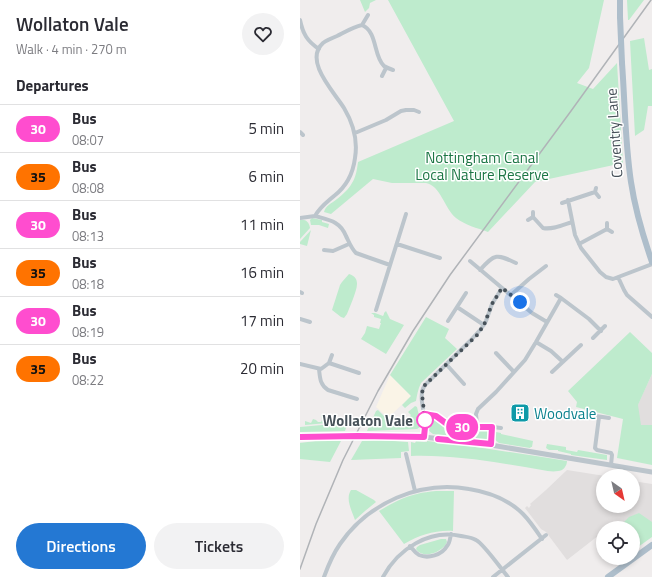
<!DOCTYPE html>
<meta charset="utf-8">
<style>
body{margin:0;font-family:"Titillium Web",sans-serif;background:#f2f2f3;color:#2b2b33;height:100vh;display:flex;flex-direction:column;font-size:15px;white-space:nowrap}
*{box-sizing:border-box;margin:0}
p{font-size:13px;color:#7c7c81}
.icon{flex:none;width:22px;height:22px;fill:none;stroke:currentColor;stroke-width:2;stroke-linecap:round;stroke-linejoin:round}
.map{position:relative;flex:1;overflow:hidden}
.details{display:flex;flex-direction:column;background:#fff;width:300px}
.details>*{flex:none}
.badge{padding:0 8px;border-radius:13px;font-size:14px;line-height:26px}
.needle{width:26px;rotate:146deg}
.controls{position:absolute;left:296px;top:469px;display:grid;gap:8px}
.controls a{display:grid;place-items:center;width:44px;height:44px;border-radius:50%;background:#fff;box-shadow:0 2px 6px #0003;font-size:20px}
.you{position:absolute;width:20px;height:20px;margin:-10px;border:3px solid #fff;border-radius:50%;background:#1a73e8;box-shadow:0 0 0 6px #1a73e833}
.map>.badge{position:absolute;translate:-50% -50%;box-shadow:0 0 0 2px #fff}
h2{padding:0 16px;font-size:15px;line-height:36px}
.round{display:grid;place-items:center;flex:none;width:42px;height:42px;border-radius:21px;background:#f2f2f3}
.summary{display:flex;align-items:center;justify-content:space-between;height:68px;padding:0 16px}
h1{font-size:19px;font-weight:600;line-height:30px}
.cta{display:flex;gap:8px;margin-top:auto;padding:8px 16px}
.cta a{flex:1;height:46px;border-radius:24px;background:#2478d3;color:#fff;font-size:16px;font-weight:600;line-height:46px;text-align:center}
.cta a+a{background:#f2f2f3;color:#2b2b33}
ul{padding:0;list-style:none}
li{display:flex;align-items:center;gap:12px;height:48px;padding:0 16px;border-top:1px solid #e1e1e2}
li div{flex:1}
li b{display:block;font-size:15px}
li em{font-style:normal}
li .badge{min-width:44px;font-weight:700;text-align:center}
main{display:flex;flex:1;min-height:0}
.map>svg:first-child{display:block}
</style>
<main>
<section class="details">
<div class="summary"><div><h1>Wollaton Vale</h1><p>Walk · 4 min · 270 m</p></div><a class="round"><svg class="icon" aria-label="heart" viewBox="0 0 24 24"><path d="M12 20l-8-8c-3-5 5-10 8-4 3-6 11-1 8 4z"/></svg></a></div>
<h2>Departures</h2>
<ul>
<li><span class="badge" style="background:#ff4dcf;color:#fff">30</span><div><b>Bus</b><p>08:07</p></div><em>5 min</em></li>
<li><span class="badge" style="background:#ff7300;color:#111">35</span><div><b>Bus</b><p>08:08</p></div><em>6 min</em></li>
<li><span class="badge" style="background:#ff4dcf;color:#fff">30</span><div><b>Bus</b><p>08:13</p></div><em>11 min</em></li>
<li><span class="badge" style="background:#ff7300;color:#111">35</span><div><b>Bus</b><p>08:18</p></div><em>16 min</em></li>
<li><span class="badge" style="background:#ff4dcf;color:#fff">30</span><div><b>Bus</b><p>08:19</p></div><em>17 min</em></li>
<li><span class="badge" style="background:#ff7300;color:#111">35</span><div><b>Bus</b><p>08:22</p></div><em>20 min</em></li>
</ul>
<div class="cta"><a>Directions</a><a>Tickets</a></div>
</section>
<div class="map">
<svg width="352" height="577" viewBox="0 0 352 577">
<rect width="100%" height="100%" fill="#f0eded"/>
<path fill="#faf4e7" d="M 90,375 L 111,396 L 88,418 L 76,407 Z"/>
<path fill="#e1dede" d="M 352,374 L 352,430 L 338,429 L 336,409 Z
M 267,470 L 305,476 L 303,476 L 303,506 L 333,506 L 333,481 L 352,484 L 352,534 L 333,528 L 327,528 L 325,525 L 321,527 L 316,522 L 309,528 L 303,528 L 303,532 L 267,560 L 246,532 L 241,529 L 225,508 L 227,506 L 229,508 L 231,505 L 230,504 L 246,490 Z"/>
<path fill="#beebcd" d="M 60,0 L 76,0 L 70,3 L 69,8 L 65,12 Z
M 88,0 L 304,0 L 289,68 L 277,83 L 293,89 L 317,63 L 323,163 L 235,182 L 188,232 C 177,228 165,225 156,218 C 144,208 141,186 126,183 L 92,183 L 73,179 L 31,214 L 24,212 C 25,206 32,203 37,199 C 42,195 49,189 52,183 C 56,177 57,169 58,162 L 154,121 Z
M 327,0 L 344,0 L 329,20 L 328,20 Z
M 344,38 L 349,70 L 352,69 L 352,106 L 348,106 L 344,130 L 335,136 L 330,41 Z
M 12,218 L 22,220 L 22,222 L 29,224 L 28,228 L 19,225 L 11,225 L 10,220 Z
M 0,220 C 6,219 9,222 10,228 L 0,239 Z
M 11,230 L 7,246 L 0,244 L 0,242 Z
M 49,274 C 62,278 56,290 53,299 C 51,304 49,309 47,314 L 44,318 L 41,317 L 32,310 L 40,285 L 42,282 Z
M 86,311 L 90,319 L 104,325 L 86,354 L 61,339 L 65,333 L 67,326 L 79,329 L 81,323 L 80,323 L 81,319 L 74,317 L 74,315 L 71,313 L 75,313 L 83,316 L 84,314 L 84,313 Z
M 126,317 L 149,329 L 145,338 L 157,349 L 121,383 C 118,389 117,395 116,401 L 111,403 L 105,408 L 102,405 L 111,396 L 90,375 Z
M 330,332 L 352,353 L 352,374 L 338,405 L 341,425 L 352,425 L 352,465 L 317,458 L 323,419 L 276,407 L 277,402 L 268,391 Z
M 115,406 L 117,407 L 121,424 L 120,427 L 117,429 L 67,431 L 76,411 L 78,410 L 88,420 L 91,418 L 93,420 L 92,422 L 94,425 L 100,420 L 103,419 L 106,421 L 111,415 L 108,412 L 114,407 Z
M 21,414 L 25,418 L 27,423 L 5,425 L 5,421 L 11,423 L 13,419 L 16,420 L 18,422 L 21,422 L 22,420 Z
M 131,420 L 134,420 C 138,422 141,426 145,428 C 156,434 171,430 183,429 L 187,431 L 188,434 L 189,434 C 189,437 187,440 184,441 L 133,434 C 126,430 127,425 131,420 Z
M 22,425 L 47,425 L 45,431 L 0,432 L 0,427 Z
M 196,432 L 201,433 L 201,434 L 233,441 L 232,447 L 231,447 L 230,448 L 199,443 L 194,439 L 194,435 Z
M 23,440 L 41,441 L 30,462 L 0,459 L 0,443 Z
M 82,440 L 108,442 L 109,451 L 101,452 L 101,458 L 51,460 L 62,441 Z
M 116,441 L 127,442 L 127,441 C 174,446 221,454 267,461 C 267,466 263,471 258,471 C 253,472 247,471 242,470 C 230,468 218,466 206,464 C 175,459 143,455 111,456 L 111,442 L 115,443 Z
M 247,444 L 266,447 L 266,450 L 277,452 L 278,450 L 307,455 L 307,460 L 271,455 L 271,454 L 258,451 L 258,450 L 249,450 L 246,448 Z
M 51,490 L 56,490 L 74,500 L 76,502 L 65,511 L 55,520 C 52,511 45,499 51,490 Z
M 136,491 L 154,491 L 153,531 C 135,530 120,535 104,544 L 79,511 C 91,504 103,497 117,494 C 123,492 129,492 136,491 Z
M 339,513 L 352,522 L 352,537 L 338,547 L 333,540 L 333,528 L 327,528 L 323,523 L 329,517 Z
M 141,539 L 146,539 L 147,542 C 143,552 123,560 116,549 L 117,547 L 120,545 Z"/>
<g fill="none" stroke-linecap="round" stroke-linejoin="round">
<path stroke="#bcc5cc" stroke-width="4" d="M 0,20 C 3,34 7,41 19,49
M 62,25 L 68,15
M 82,76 L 86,68
M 0,132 L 3,135
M 55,133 L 86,120 L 101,111 L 106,110 L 114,110 L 119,112
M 296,188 L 295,192 L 299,197
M 268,200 L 275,235 L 281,248 L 300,272 L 306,277 L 313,279 L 352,264
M 262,203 L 295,192
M 15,216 C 29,220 40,221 46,236 C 49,242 51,248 56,253 L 90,265
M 233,217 L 243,228 C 252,230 263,225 272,222
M 0,218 L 15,216 C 20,207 26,203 34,196 C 47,186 53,174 55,158 C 58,140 53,123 44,108 C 35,93 3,61 23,43 C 27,40 32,38 37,36 C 45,32 53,27 62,25 C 78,32 73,56 84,66 C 87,68 90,69 93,70
M 228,220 L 233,217 L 233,212
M 307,223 L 307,229 L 312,232
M 97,244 L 140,258
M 279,244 L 307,229
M 24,250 L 33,251 L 49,244
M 170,261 L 232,313 L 247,322
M 180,270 C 195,253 197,254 216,263
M 318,277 L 324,290 L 327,295 L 352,317
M 0,292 L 2,293
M 211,295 L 229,279 L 246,266
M 256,295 L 261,298
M 157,307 L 184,325
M 76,310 L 106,214
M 0,319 L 10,322
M 148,321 L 166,293
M 293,338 L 305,326
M 236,342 L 251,351 L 263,362
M 196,353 L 214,372
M 29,363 L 59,373
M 0,364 L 21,369 L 29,363 L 32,355
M 146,364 L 164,384
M 19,369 C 20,378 20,385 28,390 L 57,399
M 252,372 L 281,345
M 124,415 L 136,416 L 147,425 L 154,427 L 193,427 L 191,445
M 296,416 L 309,418
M 299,417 L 295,448 L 297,450 L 311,453 L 312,455 L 311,465
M 177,426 L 176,414 L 178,409 L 196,392 L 225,360 L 236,342 L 261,298 L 289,319 L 301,331
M 193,427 L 201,428
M 124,437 C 125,432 126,426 125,421 C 124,409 118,395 125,385 L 170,341 L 181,329 L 186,321 L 192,304 L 202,288
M 106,454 L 115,491
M 110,546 C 113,549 115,553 119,555 C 128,559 142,555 147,546 C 150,543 150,538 151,534
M 24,577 C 28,566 33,554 40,544 C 68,503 120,480 169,489 C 188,492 209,500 223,514 C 230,521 236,530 242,539
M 83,577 C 98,549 129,529 161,536 C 166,537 171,537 176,540 C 184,544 201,569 208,577
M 193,577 L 246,535"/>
<path stroke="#bcc5cc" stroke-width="5" d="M 59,436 L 124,437 L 191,445 L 352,472
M 0,437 L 31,436"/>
<path stroke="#aebecb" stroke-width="6" d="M 320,0 L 320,17
M 322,63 C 325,103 325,143 331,182 C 335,209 343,236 352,262
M 308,577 L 352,545"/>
<path stroke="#b0b3b7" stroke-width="1.5" d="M 0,569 L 16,524 L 43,460 L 78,391 L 113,331 L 150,275 L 271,111 L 351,0"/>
<path stroke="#bcc5cc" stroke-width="5" d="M 31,436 L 59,436"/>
<path stroke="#aebecb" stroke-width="6" d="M 320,17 L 322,63"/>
</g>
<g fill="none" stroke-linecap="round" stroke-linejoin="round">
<g stroke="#fff" stroke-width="9">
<path id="line" d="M 0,437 L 58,436 L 124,437 L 125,427 L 124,414 L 136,416 L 147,424 L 154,427 L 192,427 L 191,444 L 138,439"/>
</g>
<use href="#line" stroke="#ff4dcf" stroke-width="6"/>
<path stroke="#475159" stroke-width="4" stroke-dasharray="0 7.2" d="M 125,420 L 122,394 L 123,387 L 177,335 L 184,325 L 192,304 L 202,288 L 220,302"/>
</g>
<defs>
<g id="building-square" transform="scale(1)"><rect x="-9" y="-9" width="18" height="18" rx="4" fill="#0f9aa8" stroke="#fff"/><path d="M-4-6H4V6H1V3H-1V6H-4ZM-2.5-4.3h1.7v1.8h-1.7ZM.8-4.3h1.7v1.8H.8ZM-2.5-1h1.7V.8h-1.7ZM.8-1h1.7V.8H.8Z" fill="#fff"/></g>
</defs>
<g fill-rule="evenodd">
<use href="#building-square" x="220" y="413"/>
</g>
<circle fill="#fff" stroke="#ff4dcf" stroke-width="2" cx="125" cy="420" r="8"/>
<g text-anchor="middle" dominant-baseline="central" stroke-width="3" stroke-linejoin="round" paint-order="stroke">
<g font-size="15" fill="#475159" stroke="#fff">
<text transform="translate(314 133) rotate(-94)">Coventry Lane</text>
</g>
<g font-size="15" fill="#1c7645" stroke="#fff">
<text x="182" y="157">Nottingham Canal<tspan x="182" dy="17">Local Nature Reserve</tspan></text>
</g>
<g font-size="15" fill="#0d838f" stroke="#fff" text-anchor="start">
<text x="234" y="413">Woodvale</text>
</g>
<g font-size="15" font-weight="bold" fill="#475159" stroke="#fff" text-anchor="end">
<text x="113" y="420">Wollaton Vale</text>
</g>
</g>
</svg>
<div class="controls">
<a><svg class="needle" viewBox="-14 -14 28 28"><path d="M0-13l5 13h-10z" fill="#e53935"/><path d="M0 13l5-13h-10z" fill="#7c7c81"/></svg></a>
<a><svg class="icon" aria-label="locate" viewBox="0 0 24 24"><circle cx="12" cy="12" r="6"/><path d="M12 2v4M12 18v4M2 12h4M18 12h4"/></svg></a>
</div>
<div class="you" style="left:220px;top:302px"></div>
<b class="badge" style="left:162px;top:427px;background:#ff4dcf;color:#fff">30</b>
</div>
</main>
